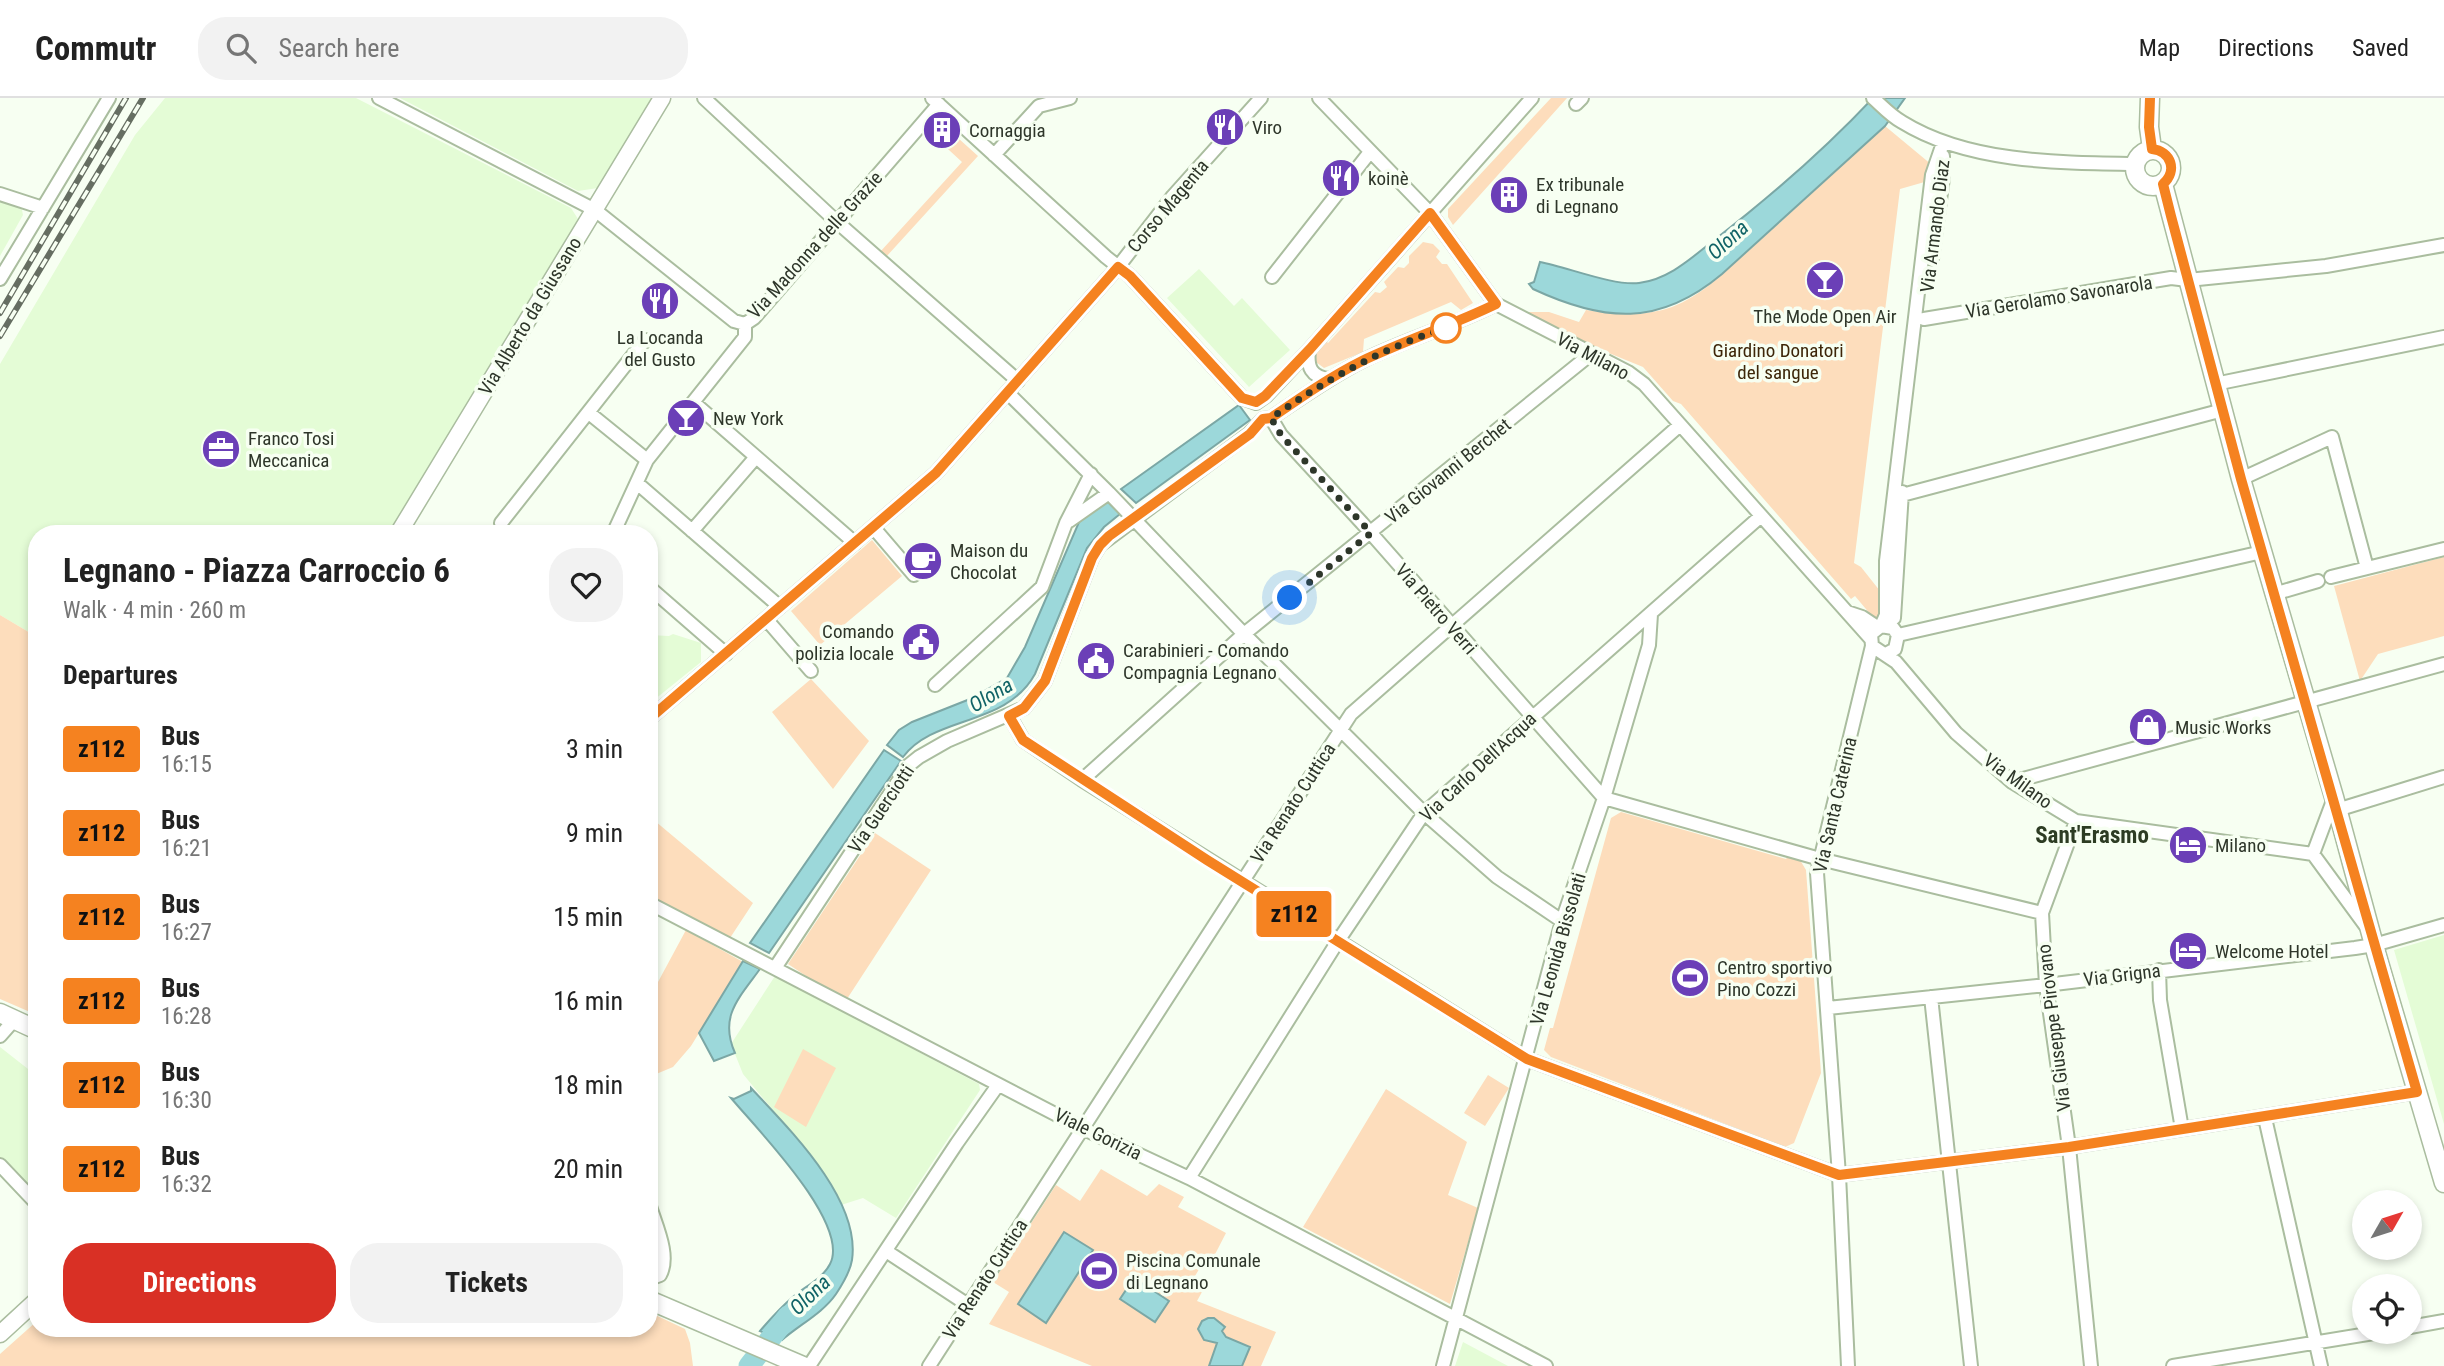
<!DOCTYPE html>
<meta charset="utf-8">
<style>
body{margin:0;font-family:"Roboto Condensed",sans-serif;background:#f2f2f2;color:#222;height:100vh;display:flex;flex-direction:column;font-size:26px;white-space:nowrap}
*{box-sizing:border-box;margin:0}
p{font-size:23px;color:#767676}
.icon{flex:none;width:38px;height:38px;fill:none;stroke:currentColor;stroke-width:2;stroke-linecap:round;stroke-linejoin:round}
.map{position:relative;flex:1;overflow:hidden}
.drawer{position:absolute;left:28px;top:427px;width:630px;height:812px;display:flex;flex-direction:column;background:#fff;border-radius:28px;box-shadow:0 4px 10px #0003}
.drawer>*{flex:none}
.badge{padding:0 14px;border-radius:5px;font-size:24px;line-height:46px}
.needle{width:46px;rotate:51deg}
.controls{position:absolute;left:2352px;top:1092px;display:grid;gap:14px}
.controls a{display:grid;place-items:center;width:70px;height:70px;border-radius:50%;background:#fff;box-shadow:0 4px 10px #0003;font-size:35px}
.you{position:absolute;width:35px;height:35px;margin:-18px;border:5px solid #fff;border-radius:50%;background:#1a73e8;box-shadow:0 0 0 10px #1a73e833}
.map>.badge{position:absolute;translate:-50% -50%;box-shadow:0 0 0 4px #fff}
h2{padding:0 35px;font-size:26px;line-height:63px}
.round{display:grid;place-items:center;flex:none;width:74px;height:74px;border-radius:28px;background:#f2f2f2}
.overview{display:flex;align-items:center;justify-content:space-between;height:119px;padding:0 35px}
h1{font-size:33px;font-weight:700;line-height:52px}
.cta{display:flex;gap:14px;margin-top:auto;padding:14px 35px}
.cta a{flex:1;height:80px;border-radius:28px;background:#d93025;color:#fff;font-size:28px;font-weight:700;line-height:80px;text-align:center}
.cta a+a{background:#f2f2f2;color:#222}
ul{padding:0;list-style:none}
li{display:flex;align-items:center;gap:21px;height:84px;padding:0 35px}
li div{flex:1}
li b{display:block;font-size:26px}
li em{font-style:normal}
li .badge{min-width:77px;font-weight:700;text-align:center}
header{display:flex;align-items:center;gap:42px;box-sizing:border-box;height:98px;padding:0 35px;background:#fff;border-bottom:2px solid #e0e0e0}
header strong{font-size:33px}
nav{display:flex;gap:38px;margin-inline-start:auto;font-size:24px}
.search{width:490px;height:63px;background:#f2f2f2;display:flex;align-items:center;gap:18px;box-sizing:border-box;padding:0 24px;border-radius:28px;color:#767676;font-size:26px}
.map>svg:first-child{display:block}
</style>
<header>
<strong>Commutr</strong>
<div class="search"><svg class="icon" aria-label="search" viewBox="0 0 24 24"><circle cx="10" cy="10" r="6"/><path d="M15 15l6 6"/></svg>Search here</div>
<nav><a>Map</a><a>Directions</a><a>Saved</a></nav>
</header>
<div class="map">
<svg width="2444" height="1268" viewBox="0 0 2444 1268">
<rect width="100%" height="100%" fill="#f7fff2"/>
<path fill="#e4fcd6" d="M 165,0 L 356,0 L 571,110 L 578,121 L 391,436 L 37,436 L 37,539 L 0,517 L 0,266 L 135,37 Z
M 400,0 L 652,0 L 598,90 L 578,93 Z
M 0,100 L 21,107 L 23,117 L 0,158 Z
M 1199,171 L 1234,208 L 1242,200 L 1290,252 L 1249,289 L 1167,200 Z
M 673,536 L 701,545 L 701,564 L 649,606 L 649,537 L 669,538 Z
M 2444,837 L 2444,1026 L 2394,852 Z
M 775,878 L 979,986 L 980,992 L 896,1120 L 863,1100 L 841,1107 L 819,1068 L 743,976 L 731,946 Z
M 0,949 L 37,978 L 37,1084 L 29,1092 L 0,1060 Z
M 1463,1244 L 1508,1268 L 1455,1268 Z"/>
<path fill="#fdddbc" d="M 1551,0 L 1567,0 L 1453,127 L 1448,119 L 1448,111 Z
M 1885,28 L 1932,67 L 1928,83 L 1900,91 L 1854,465 L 1861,469 L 1884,498 L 1883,518 L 1876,523 L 1855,498 L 1851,501 L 1681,306 L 1673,303 L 1643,269 L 1577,242 L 1524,214 L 1549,214 L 1579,224 L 1586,212 C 1615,216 1644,219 1672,209 C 1701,198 1722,176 1746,155 C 1793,114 1838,70 1885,28 Z
M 934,31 L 948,31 L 978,58 L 886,159 L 880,154 L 962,64 L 937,41 L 932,46 L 926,41 Z
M 1423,144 L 1433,146 L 1440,153 L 1436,159 L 1442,166 L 1447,166 L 1473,205 L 1461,212 L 1451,204 L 1364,241 L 1363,254 L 1324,270 L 1316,264 L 1316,254 L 1326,243 L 1328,245 L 1375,194 L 1380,195 L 1387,189 L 1384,184 L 1398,169 L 1404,170 L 1409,165 L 1409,158 Z
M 872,442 L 902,478 L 820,547 L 791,513 Z
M 2444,459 L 2444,538 L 2378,556 L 2360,583 L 2334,488 Z
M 0,517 L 37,539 L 37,917 L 0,901 Z
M 811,581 L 869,643 L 833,691 L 772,614 Z
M 1621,714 L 1786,761 L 1788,758 L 1800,762 L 1806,772 L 1821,975 L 1794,1045 L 1785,1049 L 1551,959 L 1544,952 L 1550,930 L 1553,930 L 1611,720 Z
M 649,718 L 753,805 L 730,840 L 649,797 Z
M 875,735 L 931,772 L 845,904 L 788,866 Z
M 686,832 L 743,864 L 691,948 L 673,969 L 649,979 L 649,886 L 658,884 Z
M 803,951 L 836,970 L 806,1029 L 774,1009 Z
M 1488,977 L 1509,990 L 1485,1028 L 1464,1015 Z
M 1386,991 L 1467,1044 L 1448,1097 L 1478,1110 L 1450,1206 L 1303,1129 Z
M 1101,1071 L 1147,1098 L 1159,1086 L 1184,1099 L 1178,1109 L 1226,1135 L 1210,1166 L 1204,1163 L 1192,1183 L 1197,1187 L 1195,1190 L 1202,1194 L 1197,1203 L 1276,1234 L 1261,1268 L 1092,1268 L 989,1226 L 1009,1194 L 993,1184 L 1056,1087 L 1080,1103 Z
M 649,1214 L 685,1231 L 690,1245 L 693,1268 L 0,1268 L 0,1256 L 37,1223 L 37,1230 L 649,1230 Z"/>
<path fill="#9cd8da" stroke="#7ba7a5" stroke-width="2" d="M 1873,0 L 1905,0 L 1885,28 L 1722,176 C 1659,229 1604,224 1533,191 L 1529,186 L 1534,184 L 1540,164 C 1567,169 1613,188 1639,185 C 1669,181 1690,161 1713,143 C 1770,99 1824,52 1873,0 Z
M 1239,307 L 1250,322 L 1136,405 L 1121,391 Z
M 1106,402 L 1120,416 L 1104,429 L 1087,450 L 1035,576 C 1006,629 934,617 903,659 L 887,647 L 899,632 L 912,624 L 970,601 L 1007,580 L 1025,549 L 1079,424 Z
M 884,652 L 901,663 L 769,855 L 750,845 Z
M 743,863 L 760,871 C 738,901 719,919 735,955 L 714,963 L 699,935 Z
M 751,990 C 789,1031 861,1101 852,1162 C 850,1174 842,1187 836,1196 C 823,1215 799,1227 782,1242 L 760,1233 C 771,1220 781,1209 794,1198 C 806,1188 823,1180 830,1166 C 851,1126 756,1030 731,1000 L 734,1001 L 751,993 Z
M 1064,1134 L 1093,1152 L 1046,1225 L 1018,1206 Z
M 1134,1180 L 1169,1203 L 1155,1224 L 1120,1201 Z
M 1208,1220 L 1214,1220 L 1225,1229 L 1222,1233 L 1226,1239 L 1250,1249 L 1242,1268 L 1209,1268 L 1217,1245 L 1204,1242 L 1198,1231 L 1202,1223 Z"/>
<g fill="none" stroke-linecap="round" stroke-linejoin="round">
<path stroke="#9cd8da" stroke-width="21" d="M 749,1268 L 788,1218"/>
<g stroke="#aabd9f" stroke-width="16">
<path id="street" d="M 379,0 L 595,112 L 734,223 L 745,226
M 704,0 L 837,124 L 1018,283
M 932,0 L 1106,159 L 1130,178 L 1242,300 L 1256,305
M 1319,0 L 1430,115 L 1496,206 L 1628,274 L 1644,286 L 1870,540
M 1873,0 C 1882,8 1891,18 1902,24 C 1968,65 2060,65 2135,66
M 1576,6 L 1582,0
M 994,57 L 1039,8 L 1070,0
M 0,96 L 43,110
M 1932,161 L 1943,80 L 1943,58
M 1272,179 L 1370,54
M 0,181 L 109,0
M 1924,221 L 2171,180 L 2188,182 L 2326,168 L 2444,147
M 745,226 L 754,220 L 939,6
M 1309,252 C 1307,269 1311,279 1329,281
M 2215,286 L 2444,239
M 1008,295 L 1109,395 L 1241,533 L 1424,715 L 1497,779 L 1562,823
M 693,304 L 855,445
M 1256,305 L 1266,298 L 1310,251 L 1532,0
M 589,315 L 647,362
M 1271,320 L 1281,337 L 1362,425 L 1604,700 L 1820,761 L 2042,815
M 1263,321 L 1271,320 C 1301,300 1330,279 1362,263 C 1406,241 1453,228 1496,206
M 2241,381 L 2332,339 L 2367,470
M 637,385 L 780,509
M 1902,397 L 2223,312
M 1069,423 L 1109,395
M 501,425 L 645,242
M 873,429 L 914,477
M 692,433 L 756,359
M 613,436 L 647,362 L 745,239 L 745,226
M 2331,479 L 2444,451
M 649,489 L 726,556
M 2274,496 L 2318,483
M 1847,514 L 1862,519 L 1877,529
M 1894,520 L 1902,394
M 766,521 L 811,573
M 1881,528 L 1886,517 L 1886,463 L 1932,77 L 1943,45
M 1898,537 L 2262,454
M 1886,556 L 1895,551 L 1898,537 L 1893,530 L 1881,528 L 1871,536 L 1872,548 L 1896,564 L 1956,635 L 2012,684 L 2076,723 L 2313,756 L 2365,827
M 935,587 L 1042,489 L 1066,425 L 1091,376
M 1009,617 L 1023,642 L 1082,682 L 1527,961 L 1839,1077 L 2069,1049 L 2417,994
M 649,621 L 936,375 L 1118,169 L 1173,98 L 1261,0
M 1082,682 L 1244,536 L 1591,256
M 2012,684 L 2444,566
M 2337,712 L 2444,679
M 2076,723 L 2042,815 L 2046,887 L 2069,1049 L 2091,1268
M 2313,756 L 2334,700
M 649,805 L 1084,1031 L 1189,1080 L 1546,1268
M 775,870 L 909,667 L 919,659 L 947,643 L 1024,610 L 1045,583 L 1092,460 L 1100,447 L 1249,336 L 1263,321
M 2159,872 L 2160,902 L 2182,1031
M 1931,899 L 1971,1268
M 1828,910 L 2046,887 L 2355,850 L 2374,847 L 2444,827
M 0,938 L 15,921
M 2265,1020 L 2321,1268
M 0,1067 L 37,1106
M 1189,1080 L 1338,843 L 1424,715 L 1761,418
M 649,1105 C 655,1126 671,1157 660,1177 L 649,1181
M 886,1153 L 968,1207
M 2410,1229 L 2444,1223
M 809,1268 L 957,1045 L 998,987
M 929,1268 L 1351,616 L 1680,327
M 1443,1268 L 1562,823 L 1604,700 L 1649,547 L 1651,516
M 1848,1268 L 1839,1077 L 1817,775 L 1872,548
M 2173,1268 L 2380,1234"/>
</g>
<g stroke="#aabd9f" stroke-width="19">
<path id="secondary" d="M 398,436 L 662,0
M 0,1236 L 37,1202"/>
</g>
<g stroke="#aabd9f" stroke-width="21">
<path id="primary" d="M 2150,0 L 2149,29 L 2152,51
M2135 70a18 18 0 1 1 36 0a18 18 0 1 1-36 0Z
M 2163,86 L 2241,381 L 2334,699 L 2377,858 L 2444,1085
M 0,915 L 37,932
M 649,1202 L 803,1268"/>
</g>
<use href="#street" stroke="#fff" stroke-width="12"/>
<use href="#secondary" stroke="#fff" stroke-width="16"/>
<use href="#primary" stroke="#fff" stroke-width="18"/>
<g stroke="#666e62" stroke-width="6">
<path id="rail" d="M 0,215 L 126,0
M 0,238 L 143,0"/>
</g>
<use href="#rail" stroke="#f7fff2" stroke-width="3.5" stroke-dasharray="10" stroke-linecap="butt"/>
</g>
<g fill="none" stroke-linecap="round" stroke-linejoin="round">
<g stroke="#fff" stroke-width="16">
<path id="line" d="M 649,621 L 936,375 L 1118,169 L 1130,178 L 1242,300 L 1256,304 L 1265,298 L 1310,251 L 1430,115 L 1496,206 C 1453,227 1406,242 1362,263 C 1330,279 1300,300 1271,320 L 1263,321 L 1250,336 L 1109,438 L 1100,447 L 1092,460 L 1045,583 L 1024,610 L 1009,618 L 1023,642 L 1207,762 L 1527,961 L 1839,1077 L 2069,1049 L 2417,994 L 2241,381 L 2171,118 L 2163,86 C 2178,73 2171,53 2152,51 L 2149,29 L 2150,0"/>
</g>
<use href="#line" stroke="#f58220" stroke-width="10"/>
<path stroke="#2e362a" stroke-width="7" stroke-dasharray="0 12.6" d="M 1290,500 L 1371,435 L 1281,337 L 1271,320 C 1326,282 1382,250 1446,230"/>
</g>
<defs>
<g id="restaurant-disc" transform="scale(2.0125)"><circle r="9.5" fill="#6b3fb7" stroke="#f7fff2"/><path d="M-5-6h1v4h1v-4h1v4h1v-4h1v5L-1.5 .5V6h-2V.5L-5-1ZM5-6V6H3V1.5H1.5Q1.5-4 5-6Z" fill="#fff"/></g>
<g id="building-disc" transform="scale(2.0125)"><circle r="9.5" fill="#6b3fb7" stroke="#f7fff2"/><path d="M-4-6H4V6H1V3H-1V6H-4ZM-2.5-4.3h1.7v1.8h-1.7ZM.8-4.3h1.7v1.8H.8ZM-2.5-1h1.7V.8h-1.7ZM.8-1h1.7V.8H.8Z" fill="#fff"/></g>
<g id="bar-disc" transform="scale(2.0125)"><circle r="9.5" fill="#6b3fb7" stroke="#f7fff2"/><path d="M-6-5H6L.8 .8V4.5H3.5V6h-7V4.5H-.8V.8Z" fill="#fff"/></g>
<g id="office-disc" transform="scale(2.0125)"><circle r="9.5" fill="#6b3fb7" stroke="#f7fff2"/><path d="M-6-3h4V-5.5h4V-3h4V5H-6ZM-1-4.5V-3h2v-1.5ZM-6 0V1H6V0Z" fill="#fff"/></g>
<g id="cafe-disc" transform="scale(2.0125)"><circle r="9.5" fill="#6b3fb7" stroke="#f7fff2"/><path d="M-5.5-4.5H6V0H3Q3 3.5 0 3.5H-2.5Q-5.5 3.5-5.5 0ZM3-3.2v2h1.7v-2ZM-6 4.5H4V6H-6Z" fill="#fff"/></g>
<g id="civic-disc" transform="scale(2.0125)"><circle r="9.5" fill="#6b3fb7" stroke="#f7fff2"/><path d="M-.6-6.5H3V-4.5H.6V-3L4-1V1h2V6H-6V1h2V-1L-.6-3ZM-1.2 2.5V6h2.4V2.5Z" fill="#fff"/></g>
<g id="shop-disc" transform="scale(2.0125)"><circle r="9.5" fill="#6b3fb7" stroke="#f7fff2"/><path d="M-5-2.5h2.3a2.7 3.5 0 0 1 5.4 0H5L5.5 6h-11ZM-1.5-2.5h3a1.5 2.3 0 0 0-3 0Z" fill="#fff"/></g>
<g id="hotel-disc" transform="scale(2.0125)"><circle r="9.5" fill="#6b3fb7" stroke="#f7fff2"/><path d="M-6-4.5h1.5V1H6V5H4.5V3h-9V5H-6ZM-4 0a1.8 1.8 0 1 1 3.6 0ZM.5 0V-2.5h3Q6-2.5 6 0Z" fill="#fff"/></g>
<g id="stadium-disc" transform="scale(2.0125)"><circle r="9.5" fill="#6b3fb7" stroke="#f7fff2"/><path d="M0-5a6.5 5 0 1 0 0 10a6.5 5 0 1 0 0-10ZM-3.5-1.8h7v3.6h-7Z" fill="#fff"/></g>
</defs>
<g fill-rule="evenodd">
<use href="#restaurant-disc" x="1225" y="29"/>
<use href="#building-disc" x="942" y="32"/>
<use href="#restaurant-disc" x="1341" y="80"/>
<use href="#building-disc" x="1509" y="97"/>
<use href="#bar-disc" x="1825" y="182"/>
<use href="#restaurant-disc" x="660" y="203"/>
<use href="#bar-disc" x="686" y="320"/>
<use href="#office-disc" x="221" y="351"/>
<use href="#cafe-disc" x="923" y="463"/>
<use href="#civic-disc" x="921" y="544"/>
<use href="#civic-disc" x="1096" y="563"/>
<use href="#shop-disc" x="2148" y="629"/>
<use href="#hotel-disc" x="2188" y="747"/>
<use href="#hotel-disc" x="2188" y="853"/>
<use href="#stadium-disc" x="1690" y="880"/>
<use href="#stadium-disc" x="1099" y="1173"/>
</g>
<circle fill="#fff" stroke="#f58220" stroke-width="3.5" cx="1446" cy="230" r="14"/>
<g text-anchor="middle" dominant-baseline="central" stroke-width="7" stroke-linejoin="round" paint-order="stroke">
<g font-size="19" fill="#2e362a" stroke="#f7fff2" text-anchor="start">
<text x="1252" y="29">Viro</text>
<text x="969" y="32">Cornaggia</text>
<text x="1368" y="80">koinè</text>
<text x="1536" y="86">Ex tribunale<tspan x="1536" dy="22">di Legnano</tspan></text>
<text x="1825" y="218" text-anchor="middle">The Mode Open Air</text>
<text x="660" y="239" text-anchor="middle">La Locanda<tspan x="660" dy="22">del Gusto</tspan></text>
<text x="713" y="320">New York</text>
<text x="248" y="340">Franco Tosi<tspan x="248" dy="22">Meccanica</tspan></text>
<text x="950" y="452">Maison du<tspan x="950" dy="22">Chocolat</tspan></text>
<text x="894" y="533" text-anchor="end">Comando<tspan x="894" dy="22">polizia locale</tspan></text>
<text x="1123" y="552">Carabinieri - Comando<tspan x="1123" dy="22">Compagnia Legnano</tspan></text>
<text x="2175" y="629">Music Works</text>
<text x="2215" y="747">Milano</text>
<text x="2215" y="853">Welcome Hotel</text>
<text x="1717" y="869">Centro sportivo<tspan x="1717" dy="22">Pino Cozzi</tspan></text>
<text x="1126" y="1162">Piscina Comunale<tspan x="1126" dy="22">di Legnano</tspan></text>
</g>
<g font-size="19" fill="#2e362a" stroke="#f7fff2">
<text transform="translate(1168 108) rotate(-50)">Corso Magenta</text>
<text transform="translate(1935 128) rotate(-83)">Via Armando Diaz</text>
<text transform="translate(815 147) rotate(-48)">Via Madonna delle Grazie</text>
<text transform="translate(2059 199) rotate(-9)">Via Gerolamo Savonarola</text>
<text transform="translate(530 218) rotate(-59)">Via Alberto da Giussano</text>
<text transform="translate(1593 258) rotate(28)">Via Milano</text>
<text transform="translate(1448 373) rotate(-39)">Via Giovanni Berchet</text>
<text transform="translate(1436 511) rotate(49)">Via Pietro Verri</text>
<text transform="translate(1478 669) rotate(-43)">Via Carlo Dell'Acqua</text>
<text transform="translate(2018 683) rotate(36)">Via Milano</text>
<text transform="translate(1293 705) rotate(-57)">Via Renato Cuttica</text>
<text transform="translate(1835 707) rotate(-77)">Via Santa Caterina</text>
<text transform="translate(881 711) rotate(-56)">Via Guerciotti</text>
<text transform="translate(1558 851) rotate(-74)">Via Leonida Bissolati</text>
<text transform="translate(2122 877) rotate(-7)">Via Grigna</text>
<text transform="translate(2054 930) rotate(-97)">Via Giuseppe Pirovano</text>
<text transform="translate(1098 1036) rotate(26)">Viale Gorizia</text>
<text transform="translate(985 1181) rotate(-57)">Via Renato Cuttica</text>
</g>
<g font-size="19" fill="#3d2609" stroke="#f7fff2">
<text x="1778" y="252">Giardino Donatori<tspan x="1778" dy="22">del sangue</tspan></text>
</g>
<g font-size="21" font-style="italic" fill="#106366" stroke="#f7fff2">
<text transform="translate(1728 142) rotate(-42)">Olona</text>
<text transform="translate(991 597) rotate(-31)">Olona</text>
<text transform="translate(810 1197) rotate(-44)">Olona</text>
</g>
<g font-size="23" font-weight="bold" fill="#2d3c23" stroke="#f7fff2">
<text x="2092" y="737">Sant'Erasmo</text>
</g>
</g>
</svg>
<div class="controls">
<a><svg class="needle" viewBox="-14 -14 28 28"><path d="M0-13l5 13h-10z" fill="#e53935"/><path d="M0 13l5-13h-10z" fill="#767676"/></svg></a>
<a><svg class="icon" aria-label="locate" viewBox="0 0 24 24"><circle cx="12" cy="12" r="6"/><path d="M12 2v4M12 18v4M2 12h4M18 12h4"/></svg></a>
</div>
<div class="you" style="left:1290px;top:500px"></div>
<b class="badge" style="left:1294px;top:816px;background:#f58220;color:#111">z112</b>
<section class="drawer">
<div class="overview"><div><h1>Legnano - Piazza Carroccio 6</h1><p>Walk · 4 min · 260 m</p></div><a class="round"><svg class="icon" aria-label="heart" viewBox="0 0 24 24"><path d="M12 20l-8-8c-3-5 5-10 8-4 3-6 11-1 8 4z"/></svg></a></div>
<h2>Departures</h2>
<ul>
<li><span class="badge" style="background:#f58220;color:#111">z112</span><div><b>Bus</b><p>16:15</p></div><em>3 min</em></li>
<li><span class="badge" style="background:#f58220;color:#111">z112</span><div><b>Bus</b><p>16:21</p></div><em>9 min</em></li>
<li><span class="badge" style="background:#f58220;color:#111">z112</span><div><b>Bus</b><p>16:27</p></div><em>15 min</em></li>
<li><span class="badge" style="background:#f58220;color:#111">z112</span><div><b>Bus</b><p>16:28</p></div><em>16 min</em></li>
<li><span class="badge" style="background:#f58220;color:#111">z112</span><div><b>Bus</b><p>16:30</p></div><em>18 min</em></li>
<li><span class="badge" style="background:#f58220;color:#111">z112</span><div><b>Bus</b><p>16:32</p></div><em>20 min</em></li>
</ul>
<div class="cta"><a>Directions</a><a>Tickets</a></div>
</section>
</div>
